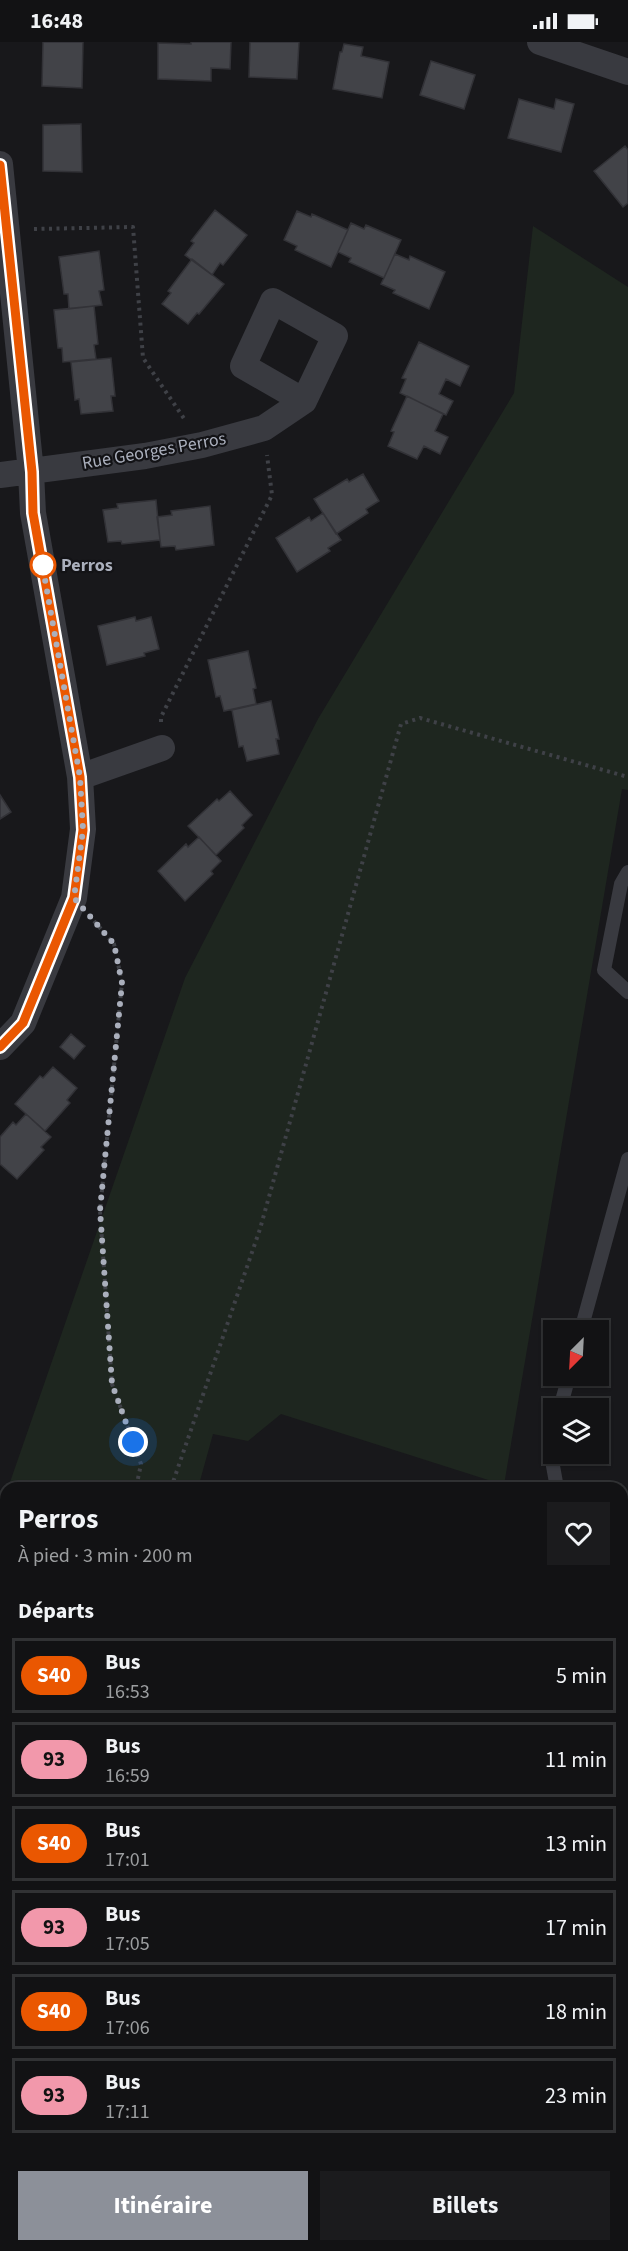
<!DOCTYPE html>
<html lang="fr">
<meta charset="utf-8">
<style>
body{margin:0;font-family:"Source Sans 3",sans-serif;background:#1b1b1d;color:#f1f3f6;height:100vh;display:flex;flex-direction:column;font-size:22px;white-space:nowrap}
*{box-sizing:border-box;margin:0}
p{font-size:20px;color:#9c9ea0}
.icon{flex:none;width:33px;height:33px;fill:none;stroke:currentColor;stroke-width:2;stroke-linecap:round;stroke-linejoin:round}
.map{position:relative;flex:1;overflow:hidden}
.drawer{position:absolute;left:0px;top:1440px;width:628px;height:770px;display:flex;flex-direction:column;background:#121214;border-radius:18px 18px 0 0;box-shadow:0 2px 4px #0004,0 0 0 2px #313234}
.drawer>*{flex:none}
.badge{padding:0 12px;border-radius:20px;font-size:21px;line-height:39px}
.needle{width:39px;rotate:204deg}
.controls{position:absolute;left:543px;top:1278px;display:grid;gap:12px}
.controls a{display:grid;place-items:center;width:66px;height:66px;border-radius:0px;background:#121214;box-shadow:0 2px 4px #0004,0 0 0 2px #313234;font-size:30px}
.you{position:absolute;width:30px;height:30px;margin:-15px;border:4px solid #fff;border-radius:50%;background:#1a73e8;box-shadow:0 0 0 9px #1a73e833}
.map>.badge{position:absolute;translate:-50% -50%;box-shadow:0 0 0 3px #fff}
h2{padding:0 18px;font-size:22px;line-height:54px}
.round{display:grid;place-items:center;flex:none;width:63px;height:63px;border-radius:0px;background:#1b1b1d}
.headline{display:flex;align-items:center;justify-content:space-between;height:102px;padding:0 18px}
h1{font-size:28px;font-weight:700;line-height:45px}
.cta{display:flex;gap:12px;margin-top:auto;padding:12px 18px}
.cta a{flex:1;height:69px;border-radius:0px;background:#8c9099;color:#fff;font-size:24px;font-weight:700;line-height:69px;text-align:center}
.cta a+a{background:#1b1b1d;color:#f1f3f6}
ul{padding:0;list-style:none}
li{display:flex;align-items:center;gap:18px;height:75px;margin:0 12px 9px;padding:0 6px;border:3px solid #313234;border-radius:0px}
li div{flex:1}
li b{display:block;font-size:22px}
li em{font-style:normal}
li .badge{min-width:66px;font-weight:700;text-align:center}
.status{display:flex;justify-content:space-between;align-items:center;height:42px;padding:0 30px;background:#121214;direction:ltr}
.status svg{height:16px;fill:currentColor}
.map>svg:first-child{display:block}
</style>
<div class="status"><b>16:48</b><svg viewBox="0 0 49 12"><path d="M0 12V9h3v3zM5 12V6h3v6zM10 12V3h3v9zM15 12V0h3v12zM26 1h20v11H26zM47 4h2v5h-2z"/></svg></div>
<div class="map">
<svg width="628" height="2209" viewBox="0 0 628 2209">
<rect width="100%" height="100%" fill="#18181b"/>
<path fill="#1e261f" d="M 533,184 L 628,245 L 628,748 L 622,747 L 504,1443 L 281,1372 L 248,1399 L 213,1392 L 198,1446 L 8,1446 L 185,936 L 318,677 L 514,351 Z
M 6,1453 L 6,1725 L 0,1723 L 0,1471 Z
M 623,1595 L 628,1596 L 628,2209 L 0,2209 L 0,1787 L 6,1781 L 6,2204 L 622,2204 Z"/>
<path fill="#424348" stroke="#323237" stroke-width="1.5" d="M 43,0 L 83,0 L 82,46 L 42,44 Z
M 191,0 L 231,0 L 230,27 L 211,26 L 211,39 L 158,37 L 158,1 L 191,2 Z
M 250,0 L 299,0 L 297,37 L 249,35 Z
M 344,2 L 363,5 L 361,14 L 389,20 L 382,56 L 333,47 L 340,10 L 342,10 Z
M 431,19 L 475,33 L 464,67 L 420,53 Z
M 519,57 L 554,67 L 556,57 L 574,62 L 561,110 L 508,96 Z
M 81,82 L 82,130 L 43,129 L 43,83 Z
M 625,104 L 628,108 L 628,161 L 623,165 L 594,129 Z
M 215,168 L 247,193 L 223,223 L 220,221 L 212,233 L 185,213 L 194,201 L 191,199 Z
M 297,169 L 311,175 L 312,172 L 348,188 L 331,225 L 295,208 L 297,204 L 284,198 Z
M 351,181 L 364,187 L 366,183 L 401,198 L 384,236 L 349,220 L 351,216 L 338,210 Z
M 99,209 L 104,248 L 99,249 L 102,263 L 69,267 L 68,252 L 64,252 L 59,215 Z
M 395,212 L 409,218 L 410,214 L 445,230 L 429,267 L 393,251 L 395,248 L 381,242 Z
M 192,217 L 224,242 L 199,272 L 197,271 L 188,282 L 162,262 L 171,251 L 168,249 Z
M 94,264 L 98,302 L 94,303 L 96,317 L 63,320 L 62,306 L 58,306 L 54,268 Z
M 419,300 L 469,324 L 460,344 L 446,337 L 439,352 L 453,359 L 446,373 L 400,351 L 406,337 L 402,336 Z
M 111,316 L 115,354 L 111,354 L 113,369 L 81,372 L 79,357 L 75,358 L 71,320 Z
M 407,354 L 443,372 L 435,389 L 448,395 L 440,412 L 424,404 L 417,417 L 388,404 L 394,390 L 391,389 Z
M 363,432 L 379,459 L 366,467 L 368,471 L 336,492 L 314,457 L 347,437 L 349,440 Z
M 156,458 L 160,498 L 122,502 L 121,499 L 108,500 L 103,468 L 118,466 L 117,462 Z
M 210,464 L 214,503 L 176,508 L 175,504 L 161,505 L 157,475 L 172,473 L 171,469 Z
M 323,471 L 341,498 L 328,506 L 330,509 L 297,530 L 276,496 L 309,475 L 311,479 Z
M 135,575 L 136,579 L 151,575 L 159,607 L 144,611 L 145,614 L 107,623 L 98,584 Z
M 248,609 L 256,646 L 253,647 L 256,662 L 224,669 L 220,654 L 216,655 L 208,618 Z
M 271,659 L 279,697 L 276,697 L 279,712 L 247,719 L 243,704 L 239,705 L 232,668 Z
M 230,749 L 252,773 L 242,783 L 244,786 L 216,813 L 188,784 L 217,757 L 219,759 Z
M 0,753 L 11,770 L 0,777 Z
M 199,795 L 221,819 L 211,829 L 213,832 L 185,859 L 158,829 L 186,802 L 188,805 Z
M 71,992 L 85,1004 L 74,1017 L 60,1005 Z
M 53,1025 L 77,1046 L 67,1058 L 70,1061 L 45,1089 L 15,1062 L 40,1034 L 43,1036 Z
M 26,1072 L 51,1095 L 41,1105 L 44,1108 L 17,1137 L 0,1122 L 0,1095 L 13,1080 L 16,1083 Z"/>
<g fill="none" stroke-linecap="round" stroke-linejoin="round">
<path stroke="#3f4147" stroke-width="4" stroke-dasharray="3 4.5" stroke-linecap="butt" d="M 34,187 L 133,185 L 143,316 L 185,378
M 161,680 L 161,675 L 272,453 L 267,413
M 94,879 L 114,902 L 122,941 L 100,1169 L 112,1342 L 141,1422 L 136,1446
M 171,1446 L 260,1187 L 401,682 L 420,676 L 628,735
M 622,2104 L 628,2114
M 111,2209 L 112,2204"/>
<path stroke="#393a40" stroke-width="14" d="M 628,830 L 621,842 L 604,928 L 628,950
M 581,1288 L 628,1117
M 560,1366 L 569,1334
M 554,1397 L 553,1424 L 557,1446
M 622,1503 L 628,1504"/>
<path stroke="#393a40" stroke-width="26" d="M 540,0 L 628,30
M 0,122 L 31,430 L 33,471 L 80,735 L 83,787 L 74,856 L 23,981 L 0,1005
M 0,433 L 145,414 L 202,403 L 264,386 L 304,359 L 335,294 L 273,259 L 243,324 L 304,359
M 80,735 L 162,706"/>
</g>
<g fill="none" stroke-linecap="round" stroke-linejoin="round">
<g stroke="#fff" stroke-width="14">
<path id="line" d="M 0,123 L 32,430 L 33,471 L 80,735 L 83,788 L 74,856 L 23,981 L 0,1005"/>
</g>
<use href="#line" stroke="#ea5701" stroke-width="9"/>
<path stroke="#aaafbc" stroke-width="6" stroke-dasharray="0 10.8" d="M 43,523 L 41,515 L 80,735 L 83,788 L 74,856 L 114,902 L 122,941 L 100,1168 L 112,1342 L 133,1400"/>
</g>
<circle fill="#fff" stroke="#ea5701" stroke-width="3" cx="43" cy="523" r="12"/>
<g text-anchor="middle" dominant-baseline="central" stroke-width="4.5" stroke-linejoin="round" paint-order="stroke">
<g font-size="18" fill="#aaafbc" stroke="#131316">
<text transform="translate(154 409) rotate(-10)">Rue Georges Perros</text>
</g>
<g font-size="18" font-weight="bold" fill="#aaafbc" stroke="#131316" text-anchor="start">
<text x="61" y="523">Perros</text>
</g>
</g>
</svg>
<div class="controls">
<a><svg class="needle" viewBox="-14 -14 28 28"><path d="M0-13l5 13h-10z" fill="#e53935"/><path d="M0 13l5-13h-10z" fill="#9c9ea0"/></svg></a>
<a><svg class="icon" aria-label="layers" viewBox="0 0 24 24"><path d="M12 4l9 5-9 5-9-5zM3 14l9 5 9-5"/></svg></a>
</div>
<div class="you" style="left:133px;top:1400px"></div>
<section class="drawer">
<div class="headline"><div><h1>Perros</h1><p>À pied · 3 min · 200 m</p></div><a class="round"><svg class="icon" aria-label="heart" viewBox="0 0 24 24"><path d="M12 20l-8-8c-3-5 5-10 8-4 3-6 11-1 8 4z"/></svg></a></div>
<h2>Départs</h2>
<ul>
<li><span class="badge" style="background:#ea5701;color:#fff">S40</span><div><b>Bus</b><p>16:53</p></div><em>5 min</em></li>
<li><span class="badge" style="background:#f298ab;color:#111">93</span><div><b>Bus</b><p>16:59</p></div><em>11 min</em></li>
<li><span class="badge" style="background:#ea5701;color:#fff">S40</span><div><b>Bus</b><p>17:01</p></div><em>13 min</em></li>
<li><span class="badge" style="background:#f298ab;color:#111">93</span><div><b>Bus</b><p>17:05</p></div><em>17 min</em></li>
<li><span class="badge" style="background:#ea5701;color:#fff">S40</span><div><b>Bus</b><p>17:06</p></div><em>18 min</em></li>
<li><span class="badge" style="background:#f298ab;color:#111">93</span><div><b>Bus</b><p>17:11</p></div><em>23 min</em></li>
</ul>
<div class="cta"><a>Itinéraire</a><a>Billets</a></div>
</section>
</div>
